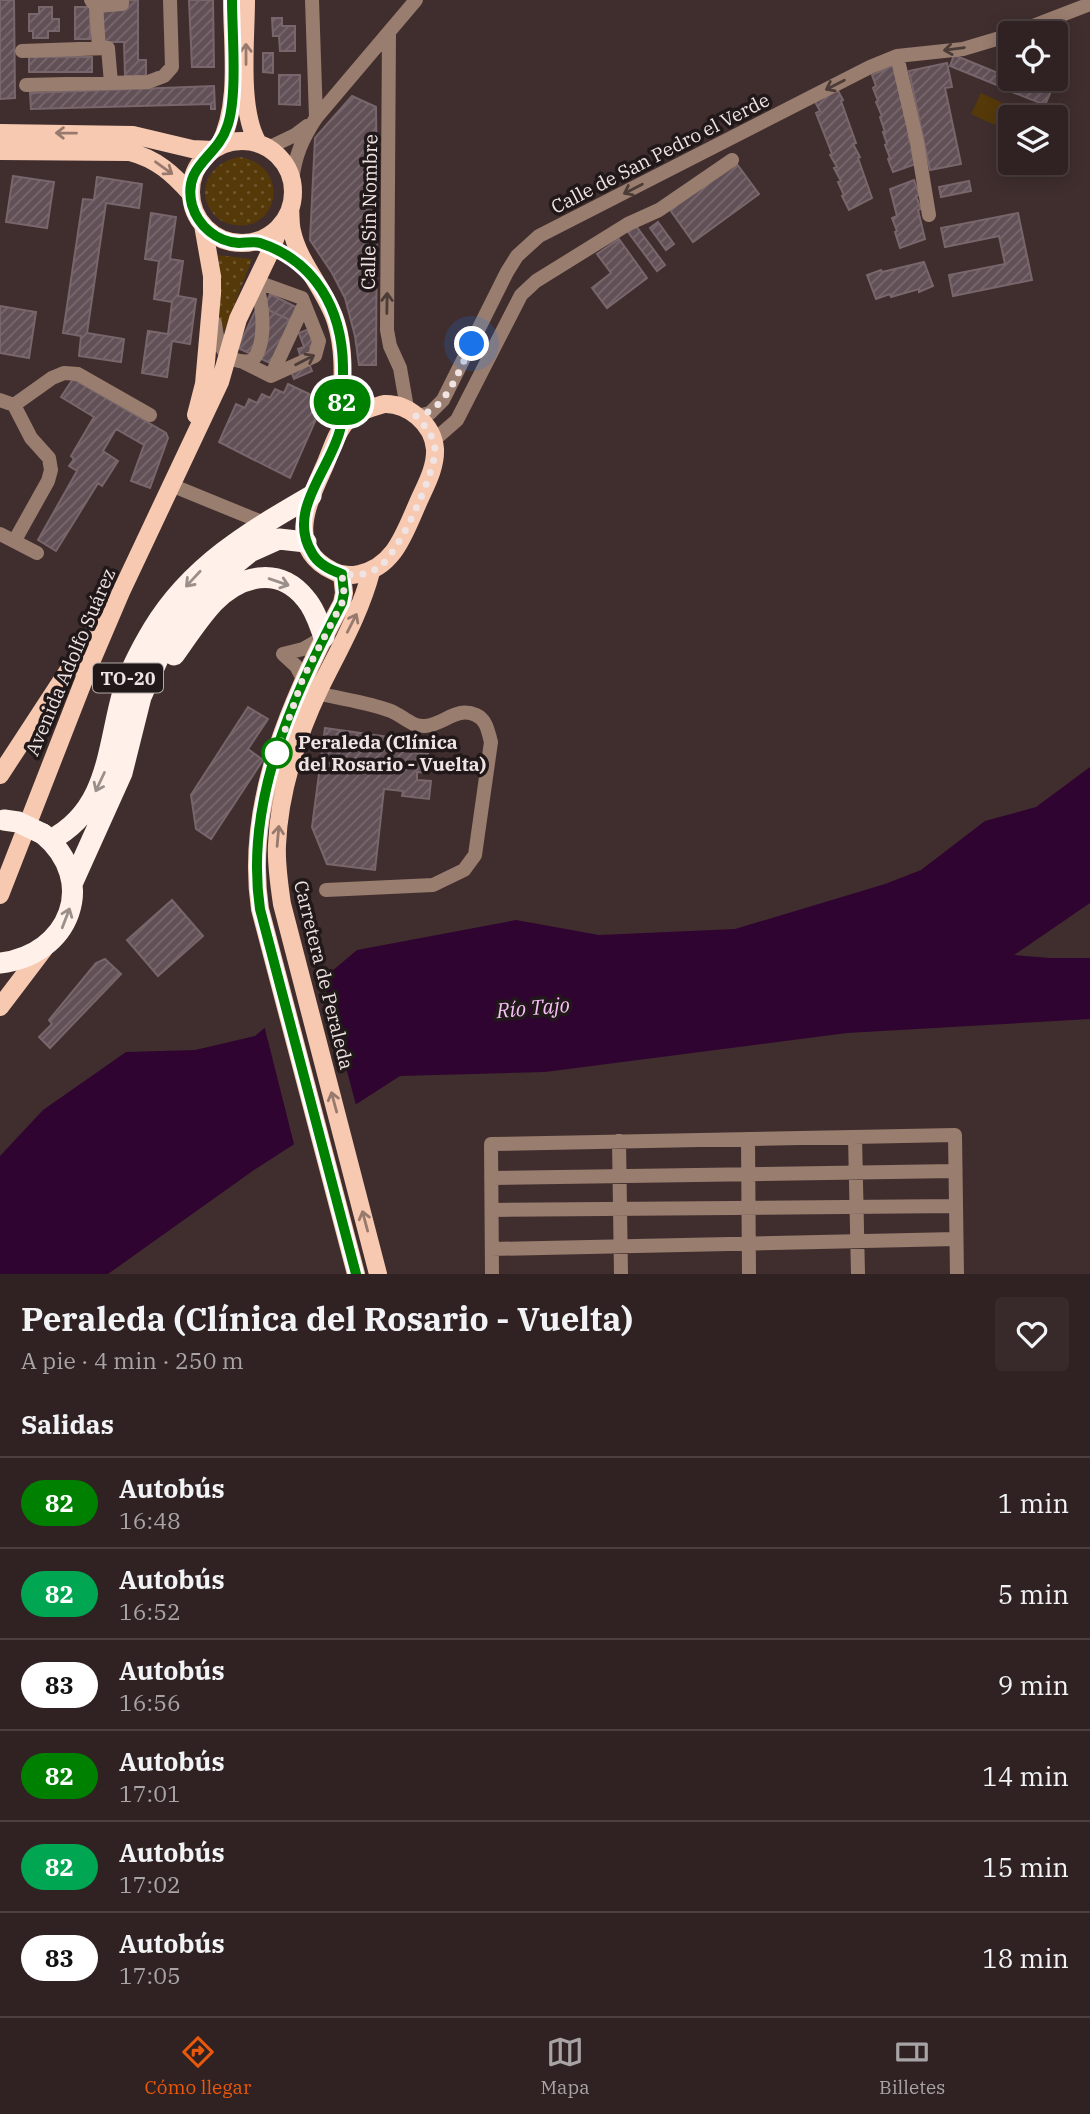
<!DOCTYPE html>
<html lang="es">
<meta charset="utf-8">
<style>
body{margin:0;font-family:"IBM Plex Serif",serif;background:#382a2a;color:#f1f3f6;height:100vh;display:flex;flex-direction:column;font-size:26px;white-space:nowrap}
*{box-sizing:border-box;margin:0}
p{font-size:23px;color:#a8a4a5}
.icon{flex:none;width:38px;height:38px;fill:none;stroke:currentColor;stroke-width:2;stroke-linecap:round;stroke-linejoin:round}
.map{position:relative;height:1274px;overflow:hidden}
.panel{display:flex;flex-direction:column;background:#302222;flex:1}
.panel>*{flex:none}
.badge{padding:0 14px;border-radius:23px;font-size:24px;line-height:46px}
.tools{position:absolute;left:998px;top:21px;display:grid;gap:14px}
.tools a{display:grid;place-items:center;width:70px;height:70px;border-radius:7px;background:#302222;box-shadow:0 4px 18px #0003,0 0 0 2px #4b3f40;font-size:35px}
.you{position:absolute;width:35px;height:35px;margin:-18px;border:5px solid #fff;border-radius:50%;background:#1a73e8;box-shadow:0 0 0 10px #1a73e833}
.map>.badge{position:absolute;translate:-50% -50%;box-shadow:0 0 0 4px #fff}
h2{padding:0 21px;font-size:26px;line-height:63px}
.round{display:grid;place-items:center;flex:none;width:74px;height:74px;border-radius:7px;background:#382a2a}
.summary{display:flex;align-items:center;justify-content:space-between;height:119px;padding:0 21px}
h1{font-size:33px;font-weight:800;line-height:52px}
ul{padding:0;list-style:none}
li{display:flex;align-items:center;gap:21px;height:91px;padding:0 21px;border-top:2px solid #4b3f40}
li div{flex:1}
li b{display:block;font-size:26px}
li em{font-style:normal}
li .badge{min-width:77px;font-weight:700;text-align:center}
.dock{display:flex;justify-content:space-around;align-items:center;height:98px;border-top:2px solid #4b3f40;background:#302222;font-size:19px;color:#a8a4a5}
.dock a{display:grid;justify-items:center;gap:4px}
.dock .active{color:#ea580c}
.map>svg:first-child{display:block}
</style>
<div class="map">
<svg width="1090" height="1274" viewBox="0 0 1090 1274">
<defs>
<pattern id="grass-dots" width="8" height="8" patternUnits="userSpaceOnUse" patternTransform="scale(1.75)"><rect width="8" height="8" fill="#553909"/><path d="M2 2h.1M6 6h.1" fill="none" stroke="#6e562d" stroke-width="1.8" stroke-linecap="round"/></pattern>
<pattern id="building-hatch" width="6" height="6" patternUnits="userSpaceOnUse" patternTransform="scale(1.75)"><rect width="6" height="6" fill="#625057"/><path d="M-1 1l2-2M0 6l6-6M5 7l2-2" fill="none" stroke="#79696f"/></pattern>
</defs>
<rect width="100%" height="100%" fill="#402e2e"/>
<path fill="url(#grass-dots)" d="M 239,157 C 290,164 281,231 235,225 C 226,224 218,220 212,212 C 194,187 213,162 239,157 Z
M 218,255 L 252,259 L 221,339 L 219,331 L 221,283 Z"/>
<path fill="#553909" d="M 981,93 L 1024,113 L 1022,117 L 1010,117 L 1010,132 L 971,114 Z"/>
<path fill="#300430" d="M 1090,767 L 1090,903 L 1014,955 L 1050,958 L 1090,958 L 1090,1019 L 847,1033 L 545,1072 L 400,1076 L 254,1170 L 108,1274 L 0,1274 L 0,1156 L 43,1110 L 126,1052 L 195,1050 L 255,1036 L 357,950 L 516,920 L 599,935 L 735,929 L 885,884 L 921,870 L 985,821 L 1036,807 Z"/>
<path fill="#402e2e" d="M 322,976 L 357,1109 L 295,1148 L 264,1025 Z"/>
<path fill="url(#building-hatch)" stroke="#78666c" stroke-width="2" d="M 0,0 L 14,0 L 15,98 L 0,99 Z
M 123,0 L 138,0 L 138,60 L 146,60 L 146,76 L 125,76 L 124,42 L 103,42 L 103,7 Z
M 189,0 L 213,0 L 214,67 L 192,67 Z
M 39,7 L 52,7 L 52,19 L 59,19 L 59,31 L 48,31 L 48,38 L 33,38 L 33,31 L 29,31 L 29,14 L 39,14 Z
M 75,7 L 90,7 L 90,39 L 75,39 Z
M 272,18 L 282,18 L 282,26 L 295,26 L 295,51 L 280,51 L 279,36 L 273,36 Z
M 263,53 L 273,53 L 273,73 L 263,72 Z
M 954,55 L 1003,75 L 999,86 L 950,66 Z
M 29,57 L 92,57 L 92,72 L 29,72 Z
M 947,63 L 952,87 L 945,88 L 961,164 L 930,170 L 909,71 Z
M 896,64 L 911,135 L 908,136 L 913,150 L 911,151 L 916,164 L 893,172 L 888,159 L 890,158 L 885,145 L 887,144 L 883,132 L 885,132 L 880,117 L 882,116 L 876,102 L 878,101 L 873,88 L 876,86 L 872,75 Z
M 1009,71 L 1010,79 L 1028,79 L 1052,89 L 1045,105 L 1002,88 Z
M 279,75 L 300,75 L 300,105 L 279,104 Z
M 214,86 L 215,109 L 211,109 L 211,104 L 31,109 L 30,93 Z
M 836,87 L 843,100 L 841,101 L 856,143 L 853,144 L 860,157 L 858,158 L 872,198 L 849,210 L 842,196 L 844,195 L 838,182 L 841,181 L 834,168 L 837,167 L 830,155 L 832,154 L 816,113 L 820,111 L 813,98 Z
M 352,96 L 376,107 L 377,201 L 376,365 L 359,365 L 355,336 L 345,298 L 332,273 L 310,240 L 315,138 Z
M 734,160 L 759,194 L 693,242 L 668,207 Z
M 13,176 L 54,182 L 47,228 L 6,222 Z
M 97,177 L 142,184 L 139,208 L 106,203 L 87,333 L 124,339 L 121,362 L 79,356 L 81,336 L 63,333 L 83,199 L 94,200 Z
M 914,180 L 919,195 L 916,196 L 921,209 L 918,210 L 925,239 L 900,248 L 895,232 L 897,231 L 892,218 L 897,216 L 890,189 Z
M 969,181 L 971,191 L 941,197 L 939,187 Z
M 151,213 L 176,217 L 170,259 L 183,261 L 178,296 L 196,299 L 190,344 L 172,341 L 167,377 L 142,373 L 148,331 L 168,334 L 172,302 L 154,299 L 159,261 L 145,259 Z
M 1018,213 L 1032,280 L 953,296 L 949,275 L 1005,264 L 999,236 L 945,247 L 941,228 Z
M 658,222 L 674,244 L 666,250 L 650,228 Z
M 636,226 L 665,265 L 657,271 L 628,232 Z
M 619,239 L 647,278 L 607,308 L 592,288 L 611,273 L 597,254 Z
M 924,262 L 933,286 L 919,292 L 919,289 L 891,297 L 890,294 L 876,299 L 867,275 L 881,270 L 882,272 Z
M 270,294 L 298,308 L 292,321 L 264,308 Z
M 258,305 L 292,321 L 272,364 L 238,348 Z
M 0,306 L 36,312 L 29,358 L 0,353 Z
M 309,329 L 315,344 L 310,346 L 313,353 L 306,356 L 312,371 L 294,379 L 291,371 L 301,358 L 298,349 L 304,347 L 299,333 Z
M 73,379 L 166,433 L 168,438 L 150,488 L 131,481 L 144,445 L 116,429 L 103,451 L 118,461 L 102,486 L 98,483 L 56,551 L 38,540 L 77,471 L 69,466 L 74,459 L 71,456 L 94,417 L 61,397 Z
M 288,384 L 324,401 L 290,478 L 219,442 L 236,404 L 245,408 L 249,399 L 257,403 L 262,394 L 270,398 L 275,389 L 284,393 Z
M 248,707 L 268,719 L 248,749 L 263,760 L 211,839 L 196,829 L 191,795 Z
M 325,728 L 418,741 L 416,753 L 428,754 L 426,773 L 417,772 L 417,780 L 431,781 L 429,799 L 402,796 L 403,791 L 384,789 L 375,870 L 327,864 L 312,827 Z
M 172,900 L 203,936 L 158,976 L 127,940 Z
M 105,959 L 121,974 L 50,1048 L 39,1037 L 52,1024 L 49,1020 L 96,963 Z"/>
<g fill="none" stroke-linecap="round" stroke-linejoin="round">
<path stroke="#997d6f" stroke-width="14" d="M 91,0 L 96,6 L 99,48
M 312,0 L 316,118
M 96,6 L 122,4 L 122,0
M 389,32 L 387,330 L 390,346 L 400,368 L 407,408
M 1015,33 L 1090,4
M 22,51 L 108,48 L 111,83
M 897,56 L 917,142 L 929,215
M 26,85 L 148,82 L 164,76 L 172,67 L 170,0
M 268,148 L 295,135 L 307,126
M 292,181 C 295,156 302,139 316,118 L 416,0
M 215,323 C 217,346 226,365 252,361 C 268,343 263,302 255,281
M 243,362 L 271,376 L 315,356 L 319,341 L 302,298 L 255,281
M 271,376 L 304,305
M 0,400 L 14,405 L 31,438 L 49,458 L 51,470 L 48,481 L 15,540
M 14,405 L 52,378 L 64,373 L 78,374 L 150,415
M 417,416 L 430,413 L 443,400 L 507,272 L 517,256 L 539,236 L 870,67 L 897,56 L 963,49 L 1010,35
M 433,441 L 457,420 L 521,295 L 536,281 L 628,224 L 659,210 L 732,160
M 171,485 L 264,523
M 0,534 L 37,553
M 283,654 L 303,649 L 324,637
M 283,654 L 296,666 L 303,679
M 317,693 C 341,699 368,702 391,711 C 403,716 412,727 425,726 C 444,725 456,706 476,715 C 487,720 488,732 491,742 L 475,855 L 464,870 L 433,885 L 326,890
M 855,1137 L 858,1274
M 748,1139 L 749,1274
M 619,1141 L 621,1274
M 491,1178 L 955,1171
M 492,1210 L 956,1206
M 492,1249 L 956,1239
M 492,1274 L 491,1144 L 955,1135 L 957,1274"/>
<path stroke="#f8c9b1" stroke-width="18" d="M 246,0 C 246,40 238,109 258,143
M 0,133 L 133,135 L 192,149 L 213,150
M191 192a51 51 0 1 1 102 0a51 51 0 1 1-102 0Z
M 219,146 C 241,105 232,46 232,0
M 0,151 L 130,152 C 157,159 173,174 191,194
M 290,209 C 291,216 290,224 292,231 C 299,264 326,290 336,322 C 347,357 341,394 341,429
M 384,404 C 408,403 433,424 435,449 C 436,469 424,488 417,505 C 404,534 394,567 359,574 C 350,576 340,575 333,571 C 284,547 309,501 325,465 C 331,451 336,433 346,422 C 356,412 371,408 384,404 Z
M 196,415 L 204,384 L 212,294 L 212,276 L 203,225
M 371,572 C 360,614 338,651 319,690 C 297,736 279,793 277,845 C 276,864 279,884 282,904 L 378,1274
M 342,574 L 344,593 L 342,603 C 293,695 244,802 260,909 L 356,1274
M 0,775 L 100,622
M 0,895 L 89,667 L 121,592 L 220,382 L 238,319 L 272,248 L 279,228
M 0,1007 L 44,949"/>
<path stroke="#fff0e9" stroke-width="21" d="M 174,655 C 187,637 199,618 214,602 C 240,576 278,565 305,598 C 315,609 319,624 324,637
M 50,840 C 109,810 107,748 123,692 C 130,670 141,649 153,629 C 191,566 249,532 311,496
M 72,884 L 122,773 L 141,697 L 166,641 L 187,613 L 219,577 L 250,552 L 279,539 L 306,542
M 0,963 C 70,955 99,881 43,834"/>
<path stroke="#fff0e9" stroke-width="21" d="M 4,820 L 18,822 L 43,834"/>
</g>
<defs><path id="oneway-shaft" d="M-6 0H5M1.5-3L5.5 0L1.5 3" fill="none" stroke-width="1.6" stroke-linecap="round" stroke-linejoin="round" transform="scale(1.75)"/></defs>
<g stroke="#4b3c37">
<use href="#oneway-shaft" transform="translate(954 49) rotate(172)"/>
<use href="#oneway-shaft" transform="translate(835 85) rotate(153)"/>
<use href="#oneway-shaft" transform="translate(633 189) rotate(153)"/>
<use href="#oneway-shaft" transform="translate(387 303) rotate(-89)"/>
<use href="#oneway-shaft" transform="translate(305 360) rotate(-27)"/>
</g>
<g stroke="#977a6d">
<use href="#oneway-shaft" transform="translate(246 54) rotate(-90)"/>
<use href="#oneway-shaft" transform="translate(66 133) rotate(-179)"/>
<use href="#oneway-shaft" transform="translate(164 168) rotate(36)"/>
<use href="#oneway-shaft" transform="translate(352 623) rotate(-63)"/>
<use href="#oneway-shaft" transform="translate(278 836) rotate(-85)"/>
<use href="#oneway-shaft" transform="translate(334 1102) rotate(-105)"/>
<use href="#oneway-shaft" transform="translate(365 1221) rotate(-105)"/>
</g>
<g stroke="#9b8f8b">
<use href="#oneway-shaft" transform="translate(193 579) rotate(133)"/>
<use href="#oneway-shaft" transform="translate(279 582) rotate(19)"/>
<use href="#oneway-shaft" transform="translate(100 782) rotate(115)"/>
<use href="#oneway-shaft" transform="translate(66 918) rotate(-69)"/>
</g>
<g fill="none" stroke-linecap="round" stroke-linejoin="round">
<g stroke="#fff" stroke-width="16">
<path id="line" d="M 232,0 C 232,33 238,98 227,127 C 217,158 182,165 192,205 C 198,226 217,242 239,243 C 246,243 253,241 260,243 C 315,261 342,309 343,366 C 343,382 344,415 340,430 C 330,470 286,511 312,553 C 318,564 330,570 342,574 L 344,593 L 342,603 C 293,695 244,802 260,909 L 356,1274"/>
</g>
<use href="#line" stroke="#008001" stroke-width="10"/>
<path stroke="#efe4e3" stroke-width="7" stroke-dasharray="0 12.6" d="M 277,753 L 303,678 L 342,603 L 344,593 L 342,574 C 354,576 367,575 378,568 C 398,555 436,472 435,449 C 434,436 425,426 416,416 C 447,411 459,369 472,344"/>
</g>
<circle fill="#fff" stroke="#008001" stroke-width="3.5" cx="277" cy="753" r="14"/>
<g text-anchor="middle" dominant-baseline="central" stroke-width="7" stroke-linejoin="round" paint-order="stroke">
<rect fill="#211919" stroke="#b1a7a6" stroke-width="2" x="93" y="663.5" width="70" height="29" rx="5"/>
<g font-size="18" font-weight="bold" fill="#efe4e3">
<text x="128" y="678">TO-20</text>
</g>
<g font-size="19" fill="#efe4e3" stroke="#211919">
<text transform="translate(660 153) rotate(-27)">Calle de San Pedro el Verde</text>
<text transform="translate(369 212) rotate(-89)">Calle Sin Nombre</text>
<text transform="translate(70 662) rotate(-67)">Avenida Adolfo Suárez</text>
<text transform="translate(324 975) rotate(76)">Carretera de Peraleda</text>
</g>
<g font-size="19" font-weight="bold" fill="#efe4e3" stroke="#211919" text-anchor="start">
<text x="298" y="742">Peraleda (Clínica<tspan x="298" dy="22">del Rosario - Vuelta)</tspan></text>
</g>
<g font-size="21" font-style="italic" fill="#f9bff7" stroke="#211919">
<text transform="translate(533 1007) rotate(-5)">Río Tajo</text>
</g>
</g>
</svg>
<div class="tools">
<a><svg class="icon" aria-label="locate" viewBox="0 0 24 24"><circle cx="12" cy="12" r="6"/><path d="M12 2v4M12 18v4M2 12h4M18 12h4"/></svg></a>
<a><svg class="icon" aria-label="layers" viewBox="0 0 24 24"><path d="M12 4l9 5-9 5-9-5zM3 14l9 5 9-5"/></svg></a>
</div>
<div class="you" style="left:472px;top:344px"></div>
<b class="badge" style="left:342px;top:402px;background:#008001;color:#fff">82</b>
</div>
<section class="panel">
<div class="summary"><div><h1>Peraleda (Clínica del Rosario - Vuelta)</h1><p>A pie · 4 min · 250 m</p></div><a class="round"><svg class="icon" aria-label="heart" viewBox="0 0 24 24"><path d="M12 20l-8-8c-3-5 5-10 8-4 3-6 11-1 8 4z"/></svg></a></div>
<h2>Salidas</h2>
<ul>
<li><span class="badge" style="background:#008001;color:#fff">82</span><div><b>Autobús</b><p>16:48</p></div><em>1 min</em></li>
<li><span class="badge" style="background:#00a651;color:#fff">82</span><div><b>Autobús</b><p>16:52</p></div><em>5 min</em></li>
<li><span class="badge" style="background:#fff;color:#111">83</span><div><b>Autobús</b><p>16:56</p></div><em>9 min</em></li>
<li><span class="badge" style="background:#008001;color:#fff">82</span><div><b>Autobús</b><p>17:01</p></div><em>14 min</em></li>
<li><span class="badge" style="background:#00a651;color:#fff">82</span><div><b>Autobús</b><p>17:02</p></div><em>15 min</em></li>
<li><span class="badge" style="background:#fff;color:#111">83</span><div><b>Autobús</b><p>17:05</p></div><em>18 min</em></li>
</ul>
</section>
<nav class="dock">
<a class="active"><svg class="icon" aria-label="directions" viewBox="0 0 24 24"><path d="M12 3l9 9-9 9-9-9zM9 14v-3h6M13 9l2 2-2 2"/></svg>Cómo llegar</a>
<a><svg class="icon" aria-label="map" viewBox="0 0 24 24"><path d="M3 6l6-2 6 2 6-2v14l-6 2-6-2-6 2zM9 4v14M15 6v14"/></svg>Mapa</a>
<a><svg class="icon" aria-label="tickets" viewBox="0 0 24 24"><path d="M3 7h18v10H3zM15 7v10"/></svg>Billetes</a>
</nav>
